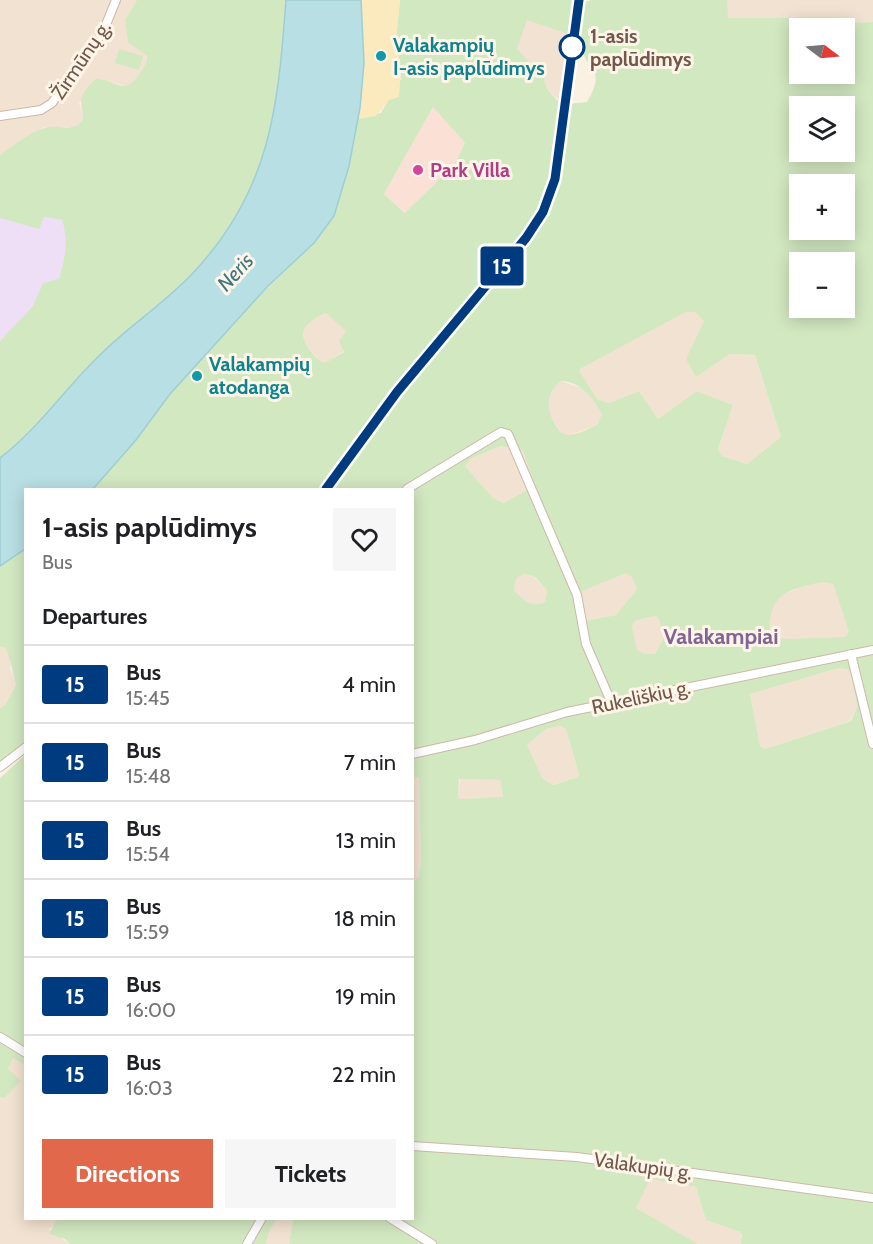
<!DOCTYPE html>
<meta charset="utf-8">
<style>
body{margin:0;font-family:Cabin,sans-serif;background:#f6f6f6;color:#202124;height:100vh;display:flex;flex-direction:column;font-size:22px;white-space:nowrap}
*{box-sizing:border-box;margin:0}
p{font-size:20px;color:#757577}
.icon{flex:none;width:33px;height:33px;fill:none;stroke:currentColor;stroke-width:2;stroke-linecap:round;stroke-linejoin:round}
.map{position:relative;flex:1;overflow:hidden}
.panel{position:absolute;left:24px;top:488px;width:390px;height:732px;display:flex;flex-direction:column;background:#fff;border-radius:0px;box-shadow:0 3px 15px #0003}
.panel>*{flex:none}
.badge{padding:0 12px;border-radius:4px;font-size:21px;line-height:39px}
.needle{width:39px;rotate:106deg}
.fabs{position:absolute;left:789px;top:18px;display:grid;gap:12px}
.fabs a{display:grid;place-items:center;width:66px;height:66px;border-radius:0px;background:#fff;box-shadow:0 3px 15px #0003;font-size:30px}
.map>.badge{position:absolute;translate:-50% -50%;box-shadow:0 0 0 3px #fff}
h2{padding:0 18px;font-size:22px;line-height:54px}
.round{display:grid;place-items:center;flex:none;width:63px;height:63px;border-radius:0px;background:#f6f6f6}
.head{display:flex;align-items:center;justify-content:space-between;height:102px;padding:0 18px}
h1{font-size:28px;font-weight:800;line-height:45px}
.cta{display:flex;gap:12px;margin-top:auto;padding:12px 18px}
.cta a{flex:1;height:69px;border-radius:0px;background:#e1684b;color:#fff;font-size:24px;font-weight:800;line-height:69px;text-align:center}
.cta a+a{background:#f6f6f6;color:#202124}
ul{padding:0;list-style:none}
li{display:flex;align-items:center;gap:18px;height:78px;padding:0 18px;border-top:2px solid #e0e0e0}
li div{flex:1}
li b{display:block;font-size:22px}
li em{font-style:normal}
li .badge{min-width:66px;font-weight:700;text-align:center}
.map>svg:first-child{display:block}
</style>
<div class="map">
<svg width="873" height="1244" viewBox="0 0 873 1244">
<rect width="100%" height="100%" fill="#fbf1e2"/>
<path fill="#f2e2d1" d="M 0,0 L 137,0 L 125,20 L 147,56 L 148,61 L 133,85 L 127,87 L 103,79 L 79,103 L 83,116 L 81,123 L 75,127 L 44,127 L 0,155 Z
M 727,0 L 873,0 L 873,22 L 845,23 L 831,17 L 727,18 Z
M 526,19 L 571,35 L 561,102 L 547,89 L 543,75 L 517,49 Z
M 686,312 L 695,312 L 704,321 L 700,335 L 694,341 L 697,376 L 730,354 L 755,355 L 781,437 L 747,464 L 722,456 L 718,449 L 733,405 L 697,391 L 658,419 L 639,391 L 609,403 L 597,399 L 580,372 L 580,369 Z
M 326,313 L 347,331 L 344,351 L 325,364 L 319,361 L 304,342 L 303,332 L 309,321 Z
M 561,381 L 582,388 L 597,404 L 602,414 L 597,425 L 568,436 L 562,434 L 548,413 L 548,401 L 555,386 Z
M 501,446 L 523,451 L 535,486 L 502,503 L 493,498 L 465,466 L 472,458 Z
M 626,573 L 632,576 L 637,589 L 616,615 L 579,622 L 576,620 L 572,595 Z
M 525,574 L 534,577 L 547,590 L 545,602 L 536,605 L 528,604 L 514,590 L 514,584 L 519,576 Z
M 823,582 L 833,584 L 849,632 L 844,637 L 783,640 L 774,637 L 769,624 L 772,608 L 779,597 L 800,587 Z
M 654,616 L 658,617 L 664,637 L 655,654 L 645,654 L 637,650 L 632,626 L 635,621 Z
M 0,647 L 5,647 L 11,659 L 10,668 L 16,685 L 5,705 L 0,708 Z
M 839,668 L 847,668 L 851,672 L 857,706 L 850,721 L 765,749 L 760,746 L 750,694 Z
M 560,726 L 566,729 L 579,774 L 578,777 L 552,785 L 543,779 L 527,745 L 546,729 Z
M 419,776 L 421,864 L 418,878 L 413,882 L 413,777 Z
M 460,779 L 500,780 L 503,798 L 461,799 L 458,798 Z
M 13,1057 L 25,1065 L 26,1218 L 62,1218 L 49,1230 L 70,1244 L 0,1244 L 0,1097 L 4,1098 L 8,1069 Z
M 650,1179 L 696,1187 L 706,1220 L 740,1232 L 742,1238 L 741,1244 L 698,1244 L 635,1208 Z
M 277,1218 L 293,1218 L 289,1244 L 266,1244 L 269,1232 Z"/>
<path fill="#fbe0d6" d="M 433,107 L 465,143 L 454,165 L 406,213 L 384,194 Z"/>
<path fill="#eedff7" d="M 44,217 L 62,220 L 67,233 L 66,254 L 59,280 L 43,283 L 34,306 L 0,341 L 0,218 Z"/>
<path fill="#d2e8c1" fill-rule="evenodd" d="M 137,0 L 286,0 C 277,110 273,187 193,273 C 166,303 130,326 101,354 C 66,387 38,427 0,458 L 0,341 L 33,306 L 43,283 L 59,279 C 65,258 69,241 62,220 L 44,217 L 39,229 L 0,218 L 0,155 C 13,146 29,133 44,128 C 54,124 72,132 80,123 C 90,112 68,103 96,79 C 117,78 123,99 140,73 C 144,67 148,63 147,56 L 128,42 L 125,20 Z
M 400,0 L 577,0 L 571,35 L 527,20 L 517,49 L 543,75 L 547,89 L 557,100 L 567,104 L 587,102 C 605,70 591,76 582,50 C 576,37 583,16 585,2 L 592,0 L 727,0 L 728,18 L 831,17 L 845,23 L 873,22 L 873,1244 L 741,1244 L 742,1236 L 740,1232 L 706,1220 L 696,1187 L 650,1179 L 636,1208 L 698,1244 L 289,1244 L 293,1218 L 412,1218 L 412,882 L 418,878 L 421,864 L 419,777 L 412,777 L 412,489 L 93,489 L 136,440 L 170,394 L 253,302 L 314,243 L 334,216 L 353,148 L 358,119 L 381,113 L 401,79 L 396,39 ZM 800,28 L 844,28 L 844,74 L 800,74 ZM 800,106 L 844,106 L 844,152 L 800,152 ZM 433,107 L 465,143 L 454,165 L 405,213 L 384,194 ZM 800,184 L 844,184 L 844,230 L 800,230 ZM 800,262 L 844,262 L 844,308 L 800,308 ZM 686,312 L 695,312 L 704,321 L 686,359 L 696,377 L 730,354 L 755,355 L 781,437 L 747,464 L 722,456 L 718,449 L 733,405 L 697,391 L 658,419 L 639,391 L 609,403 L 597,399 L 580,372 L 580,369 ZM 326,313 L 346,331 L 339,341 L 344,352 L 325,363 C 318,361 315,357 310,350 C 295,331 307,321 326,313 ZM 561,381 C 581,382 593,398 602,414 L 597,425 C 589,428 572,438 564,434 C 560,433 557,427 555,424 C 545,409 547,392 561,381 ZM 501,446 L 523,451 L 535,486 L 503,503 L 493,498 L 465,466 L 472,458 ZM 626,573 L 632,577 L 637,589 L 616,615 L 579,622 L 576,619 L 573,595 ZM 525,574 L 535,577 L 547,590 L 545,602 C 530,608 525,601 514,590 C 514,582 517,576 525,574 ZM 823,582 L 833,584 L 849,632 L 844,637 L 783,639 L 774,637 C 769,629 769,624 771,615 C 776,589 802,587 823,582 ZM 654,616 L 658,617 L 664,637 L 655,654 L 645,654 L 637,650 L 632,626 L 635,621 ZM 839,668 L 847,669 L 851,672 L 857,706 L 851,721 L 765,749 L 760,746 L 750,694 ZM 560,726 L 566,729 L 579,774 L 578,777 L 553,785 L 543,779 L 527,745 L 546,729 ZM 459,779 L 500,780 L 503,797 L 461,799 L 458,798 Z
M 119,49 L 143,56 L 139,70 L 115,63 Z
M 25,549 L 25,743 L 0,762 L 0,708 L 5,705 L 16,685 C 12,672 11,659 5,647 L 0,647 L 0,566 Z
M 25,755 L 25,1065 L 13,1058 L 8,1069 L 21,1081 L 4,1098 L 0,1097 L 0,778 Z
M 62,1218 L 277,1218 L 269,1232 L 266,1244 L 70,1244 L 65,1239 L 49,1234 L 56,1221 Z"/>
<path fill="#faeabe" d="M 361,0 L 400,0 L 396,39 L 401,70 L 399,97 L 389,100 L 376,116 L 358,119 L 364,63 Z"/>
<path fill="#b8dfe4" stroke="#9eced5" stroke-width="1.5" d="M 286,0 L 361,0 L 364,63 L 360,108 L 349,166 L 334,216 L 314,243 L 267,287 L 170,394 L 136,440 L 93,489 L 26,489 L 25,549 L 0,566 L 0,458 C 38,429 66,387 101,354 C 130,325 165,303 193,273 C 271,190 278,107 286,0 Z"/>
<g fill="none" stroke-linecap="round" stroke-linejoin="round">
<g stroke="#ccb8a9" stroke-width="10">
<path id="minor" d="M 0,116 L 41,110 L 52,103 L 103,32 L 116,0
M 326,489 L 397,392 L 526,238 L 543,212 L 555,179 L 579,0
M 407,489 L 501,432 L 508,434 L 577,595 L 586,644 L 612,704
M 851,654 L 873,744
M 412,754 L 475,740 L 567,712 L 873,650
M 0,767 L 26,747
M 0,1037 L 26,1053
M 412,1146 L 577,1157 L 873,1198
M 390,1218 L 432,1244
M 247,1244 L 262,1218"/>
</g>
<use href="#minor" stroke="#fff" stroke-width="8"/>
</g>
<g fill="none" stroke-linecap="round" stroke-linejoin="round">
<g stroke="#fff" stroke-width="14">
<path id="line" d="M 326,489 L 397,392 L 526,238 L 543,212 L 555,179 L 579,0"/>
</g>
<use href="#line" stroke="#003b80" stroke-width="9"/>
</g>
<circle fill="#fff" stroke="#003b80" stroke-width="3" cx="572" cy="47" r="12"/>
<g fill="#0f9aa8" stroke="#fef5e8" stroke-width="2">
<circle cx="381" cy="56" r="6"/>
<circle cx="197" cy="376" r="6"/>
</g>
<circle fill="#d1479c" stroke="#fef5e8" stroke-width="2" cx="418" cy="170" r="6"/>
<g text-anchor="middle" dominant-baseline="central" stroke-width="6" stroke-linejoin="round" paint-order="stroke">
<g font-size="20" font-weight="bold" fill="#72574a" stroke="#fef5e8" text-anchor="start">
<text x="590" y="36">1-asis<tspan x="590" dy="23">paplūdimys</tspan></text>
</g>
<g font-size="20" font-weight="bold" fill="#0d838f" stroke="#fef5e8" text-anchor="start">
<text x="393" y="45">Valakampių<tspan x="393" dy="23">I-asis paplūdimys</tspan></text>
<text x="209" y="364">Valakampių<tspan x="209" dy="23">atodanga</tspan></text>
</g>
<g font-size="20" fill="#72574a" stroke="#fef5e8">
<text transform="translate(81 60) rotate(-56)">Žirmūnų g.</text>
<text transform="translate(641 697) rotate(-12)">Rukeliškių g.</text>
<text transform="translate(643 1166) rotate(8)">Valakupių g.</text>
</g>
<g font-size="20" font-weight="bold" fill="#b23c85" stroke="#fef5e8" text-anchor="start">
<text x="430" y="170">Park Villa</text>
</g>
<g font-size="21" font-style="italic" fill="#41767e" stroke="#fef5e8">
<text transform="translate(235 272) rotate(-48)">Neris</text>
</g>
<g font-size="22" font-weight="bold" fill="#836595" stroke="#fef5e8">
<text x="721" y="636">Valakampiai</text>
</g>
</g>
</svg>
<div class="fabs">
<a><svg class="needle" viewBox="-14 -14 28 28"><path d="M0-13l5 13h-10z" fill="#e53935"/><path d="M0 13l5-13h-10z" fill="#757577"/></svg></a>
<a><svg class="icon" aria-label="layers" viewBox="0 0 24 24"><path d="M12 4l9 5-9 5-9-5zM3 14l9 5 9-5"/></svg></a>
<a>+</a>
<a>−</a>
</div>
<b class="badge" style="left:502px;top:266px;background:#003b80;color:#fff">15</b>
<section class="panel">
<div class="head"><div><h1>1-asis paplūdimys</h1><p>Bus</p></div><a class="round"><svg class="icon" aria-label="heart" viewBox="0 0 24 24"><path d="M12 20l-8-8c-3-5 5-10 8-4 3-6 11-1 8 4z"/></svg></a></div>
<h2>Departures</h2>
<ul>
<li><span class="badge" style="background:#003b80;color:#fff">15</span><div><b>Bus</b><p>15:45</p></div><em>4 min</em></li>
<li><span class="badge" style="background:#003b80;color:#fff">15</span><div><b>Bus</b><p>15:48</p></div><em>7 min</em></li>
<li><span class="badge" style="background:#003b80;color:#fff">15</span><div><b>Bus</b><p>15:54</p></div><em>13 min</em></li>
<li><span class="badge" style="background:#003b80;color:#fff">15</span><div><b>Bus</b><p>15:59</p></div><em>18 min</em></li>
<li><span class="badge" style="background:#003b80;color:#fff">15</span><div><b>Bus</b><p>16:00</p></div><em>19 min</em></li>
<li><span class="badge" style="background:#003b80;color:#fff">15</span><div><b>Bus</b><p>16:03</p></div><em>22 min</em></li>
</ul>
<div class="cta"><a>Directions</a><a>Tickets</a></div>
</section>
</div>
